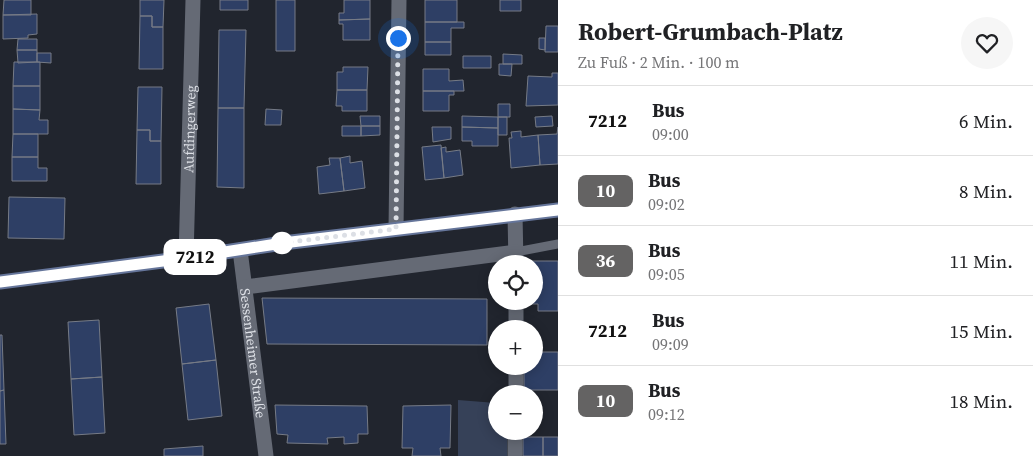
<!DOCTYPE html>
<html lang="de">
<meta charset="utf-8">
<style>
body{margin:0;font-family:"Source Serif 4",serif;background:#f6f6f6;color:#202124;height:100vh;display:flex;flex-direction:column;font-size:19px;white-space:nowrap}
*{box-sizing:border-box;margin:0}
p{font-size:16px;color:#757577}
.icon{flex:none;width:28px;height:28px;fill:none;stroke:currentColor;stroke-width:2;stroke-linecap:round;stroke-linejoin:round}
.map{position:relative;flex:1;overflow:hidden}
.sheet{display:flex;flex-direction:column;background:#fff;width:475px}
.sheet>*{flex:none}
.badge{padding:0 10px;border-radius:8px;font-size:18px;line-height:32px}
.buttons{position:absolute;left:488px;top:255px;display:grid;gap:10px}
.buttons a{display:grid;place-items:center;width:55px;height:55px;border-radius:50%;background:#fff;box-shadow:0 2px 12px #0003;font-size:25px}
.you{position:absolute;width:25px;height:25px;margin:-12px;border:4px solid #fff;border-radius:50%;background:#1a73e8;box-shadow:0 0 0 8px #1a73e833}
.map>.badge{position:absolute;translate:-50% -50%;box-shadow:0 0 0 2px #fff}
.round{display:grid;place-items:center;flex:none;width:52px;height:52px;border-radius:26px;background:#f6f6f6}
.head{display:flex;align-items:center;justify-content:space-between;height:85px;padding:0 20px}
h1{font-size:24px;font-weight:700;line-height:38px}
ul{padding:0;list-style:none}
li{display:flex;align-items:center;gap:15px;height:70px;padding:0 20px;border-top:1px solid #e0e0e0}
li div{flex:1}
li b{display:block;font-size:19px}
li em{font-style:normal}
li .badge{min-width:55px;font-weight:700;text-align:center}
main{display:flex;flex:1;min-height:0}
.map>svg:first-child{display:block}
</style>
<main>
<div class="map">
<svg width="558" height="456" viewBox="0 0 558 456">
<rect width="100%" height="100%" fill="#21252e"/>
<path fill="#364158" d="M 458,400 L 496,403 L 496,431 L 507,431 L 507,456 L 458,456 Z"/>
<path fill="#2e3f65" stroke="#767b86" d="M 4,0 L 31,0 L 31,15 L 3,15 Z
M 140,0 L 164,0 L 163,27 L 152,27 L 152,16 L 140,16 Z
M 220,0 L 248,0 L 248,10 L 220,10 Z
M 276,0 L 295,0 L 295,51 L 276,51 Z
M 344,0 L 370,0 L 370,19 L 339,20 L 339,13 L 344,13 Z
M 425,0 L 457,0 L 457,22 L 425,22 Z
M 500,0 L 521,0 L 521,11 L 500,11 Z
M 37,14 L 37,34 L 28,35 L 28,38 L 3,39 L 3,15 Z
M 140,16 L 152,16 L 152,27 L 163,27 L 163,69 L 139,69 Z
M 370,19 L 370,40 L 343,40 L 343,24 L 339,24 L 339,20 Z
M 425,22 L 464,22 L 464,28 L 451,28 L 451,42 L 425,42 Z
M 546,26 L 558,26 L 558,52 L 545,52 Z
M 219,30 L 246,30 L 244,108 L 218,108 Z
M 539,38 L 545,38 L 545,50 L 539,49 Z
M 18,39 L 37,39 L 37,50 L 17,50 Z
M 425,42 L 451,42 L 451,55 L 425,55 Z
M 17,50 L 37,50 L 37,62 L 18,63 Z
M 37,53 L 51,53 L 51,63 L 37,62 Z
M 503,54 L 522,55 L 522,64 L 503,64 Z
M 463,56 L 491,56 L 491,68 L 463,68 Z
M 14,62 L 40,62 L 40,86 L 13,86 Z
M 499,64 L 512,64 L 511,76 L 499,75 Z
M 343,67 L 368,67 L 367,90 L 337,90 L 337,72 L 343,72 Z
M 423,69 L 449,69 L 449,81 L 463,80 L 464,91 L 423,91 Z
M 552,73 L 558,73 L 558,105 L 526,106 L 528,76 L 552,77 Z
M 13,86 L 40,86 L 40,110 L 13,109 Z
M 138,87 L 162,87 L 161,141 L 150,141 L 150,130 L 137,130 Z
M 337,90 L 367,90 L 367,111 L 342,111 L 342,106 L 336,106 Z
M 423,91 L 454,91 L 454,95 L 449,95 L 449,111 L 423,111 Z
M 498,104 L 510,104 L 510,117 L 498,117 Z
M 218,108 L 244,108 L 244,188 L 217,187 Z
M 13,109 L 40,110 L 39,120 L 48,120 L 48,134 L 13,134 Z
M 266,109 L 282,110 L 281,125 L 265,125 Z
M 360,116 L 380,116 L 380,126 L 361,126 Z
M 462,116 L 498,117 L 498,128 L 462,127 Z
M 552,116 L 553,126 L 536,127 L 535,117 Z
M 498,117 L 507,117 L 507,135 L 498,135 Z
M 342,126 L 361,126 L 361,136 L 342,136 Z
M 361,126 L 380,126 L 380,135 L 361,136 Z
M 432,127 L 451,127 L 451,139 L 433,142 Z
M 462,127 L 498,128 L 498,146 L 472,146 L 472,141 L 462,141 Z
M 558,127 L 558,164 L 540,165 L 538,135 L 557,134 Z
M 137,130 L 150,130 L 150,141 L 161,141 L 161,184 L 136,184 Z
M 521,131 L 521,137 L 538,135 L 540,165 L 511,168 L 509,138 L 512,138 L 511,132 Z
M 13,134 L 38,134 L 38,157 L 12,157 Z
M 441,145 L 444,178 L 425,180 L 422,147 Z
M 446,147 L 446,152 L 460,150 L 463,175 L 444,178 L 441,148 Z
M 350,156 L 350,163 L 362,161 L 365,188 L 344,191 L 340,158 Z
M 12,157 L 38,157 L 38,168 L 47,168 L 47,181 L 12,181 Z
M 329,158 L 340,158 L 344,191 L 319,194 L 317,167 L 330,165 Z
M 9,197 L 65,198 L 64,239 L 8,238 Z
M 524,261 L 558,261 L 558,311 L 538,311 L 538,304 L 524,304 L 524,301 L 534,301 L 534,264 L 524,264 Z
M 262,298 L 487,299 L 487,345 L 267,344 Z
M 209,304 L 216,360 L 182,364 L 176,308 Z
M 99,320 L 102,377 L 71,379 L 68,322 Z
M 0,335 L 2,335 L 4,390 L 0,391 Z
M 534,352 L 558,352 L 558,390 L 524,390 L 524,366 L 534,366 Z
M 216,360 L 222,416 L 188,420 L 182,364 Z
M 102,377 L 105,433 L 74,435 L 71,379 Z
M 4,390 L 6,444 L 0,444 L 0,391 Z
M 275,405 L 367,406 L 368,434 L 358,434 L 358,443 L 344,444 L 344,437 L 327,438 L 328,444 L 287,443 L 288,435 L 277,434 Z
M 451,405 L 450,448 L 440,448 L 441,456 L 412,456 L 413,448 L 402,448 L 403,406 Z
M 523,437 L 543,437 L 543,456 L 523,456 Z
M 543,437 L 558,437 L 558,456 L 543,456 Z
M 203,446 L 203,456 L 164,456 L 164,449 Z"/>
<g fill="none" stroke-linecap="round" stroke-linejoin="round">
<path stroke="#656a75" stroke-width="9" d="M 516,252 L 558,244"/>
<g stroke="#656a75" stroke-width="15">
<path d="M 515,214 L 516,264"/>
<path d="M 396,229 L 399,0"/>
<path id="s1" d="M 240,250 L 266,456"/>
<path id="s2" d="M 186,258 L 193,0"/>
<path d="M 245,287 L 516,252"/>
<path d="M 516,329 L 516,301"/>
<path d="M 516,394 L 516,366"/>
<path d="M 515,456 L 515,431"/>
</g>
<path stroke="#65759a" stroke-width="15" d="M 0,282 L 186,258 L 283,243 L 558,210"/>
</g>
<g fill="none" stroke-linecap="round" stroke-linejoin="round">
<g stroke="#fff" stroke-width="11">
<path id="line" d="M 0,282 L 186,258 L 283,243 L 558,210"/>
</g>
<use href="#line" stroke="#fff" stroke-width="8"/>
<path stroke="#dcdfe5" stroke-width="5" stroke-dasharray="0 9" d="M 282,243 L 396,229 L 398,38"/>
</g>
<circle fill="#fff" stroke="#fff" stroke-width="2.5" cx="282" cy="243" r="10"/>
<g text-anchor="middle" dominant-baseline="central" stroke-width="4" stroke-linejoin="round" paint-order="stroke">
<g font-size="14" fill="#dcdfe5" stroke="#181c25">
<text stroke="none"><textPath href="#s2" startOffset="129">Aufdingerweg</textPath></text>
<text stroke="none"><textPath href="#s1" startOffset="104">Sessenheimer Straße</textPath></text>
</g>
</g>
</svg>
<div class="buttons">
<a><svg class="icon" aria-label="locate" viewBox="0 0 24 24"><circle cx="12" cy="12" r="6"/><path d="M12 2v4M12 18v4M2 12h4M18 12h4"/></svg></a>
<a>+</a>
<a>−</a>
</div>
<div class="you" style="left:398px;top:38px"></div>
<b class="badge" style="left:195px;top:257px;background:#fff;color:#111">7212</b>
</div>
<section class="sheet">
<div class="head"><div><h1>Robert-Grumbach-Platz</h1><p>Zu Fuß · 2 Min. · 100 m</p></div><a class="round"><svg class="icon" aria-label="heart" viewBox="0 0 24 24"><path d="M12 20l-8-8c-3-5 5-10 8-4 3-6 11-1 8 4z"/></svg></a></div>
<ul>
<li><span class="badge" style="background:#fff;color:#111">7212</span><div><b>Bus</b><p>09:00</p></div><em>6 Min.</em></li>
<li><span class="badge" style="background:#646363;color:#fff">10</span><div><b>Bus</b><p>09:02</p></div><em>8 Min.</em></li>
<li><span class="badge" style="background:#646363;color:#fff">36</span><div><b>Bus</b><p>09:05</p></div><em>11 Min.</em></li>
<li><span class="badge" style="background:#fff;color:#111">7212</span><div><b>Bus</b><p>09:09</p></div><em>15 Min.</em></li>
<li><span class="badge" style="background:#646363;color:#fff">10</span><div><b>Bus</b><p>09:12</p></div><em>18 Min.</em></li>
</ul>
</section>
</main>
